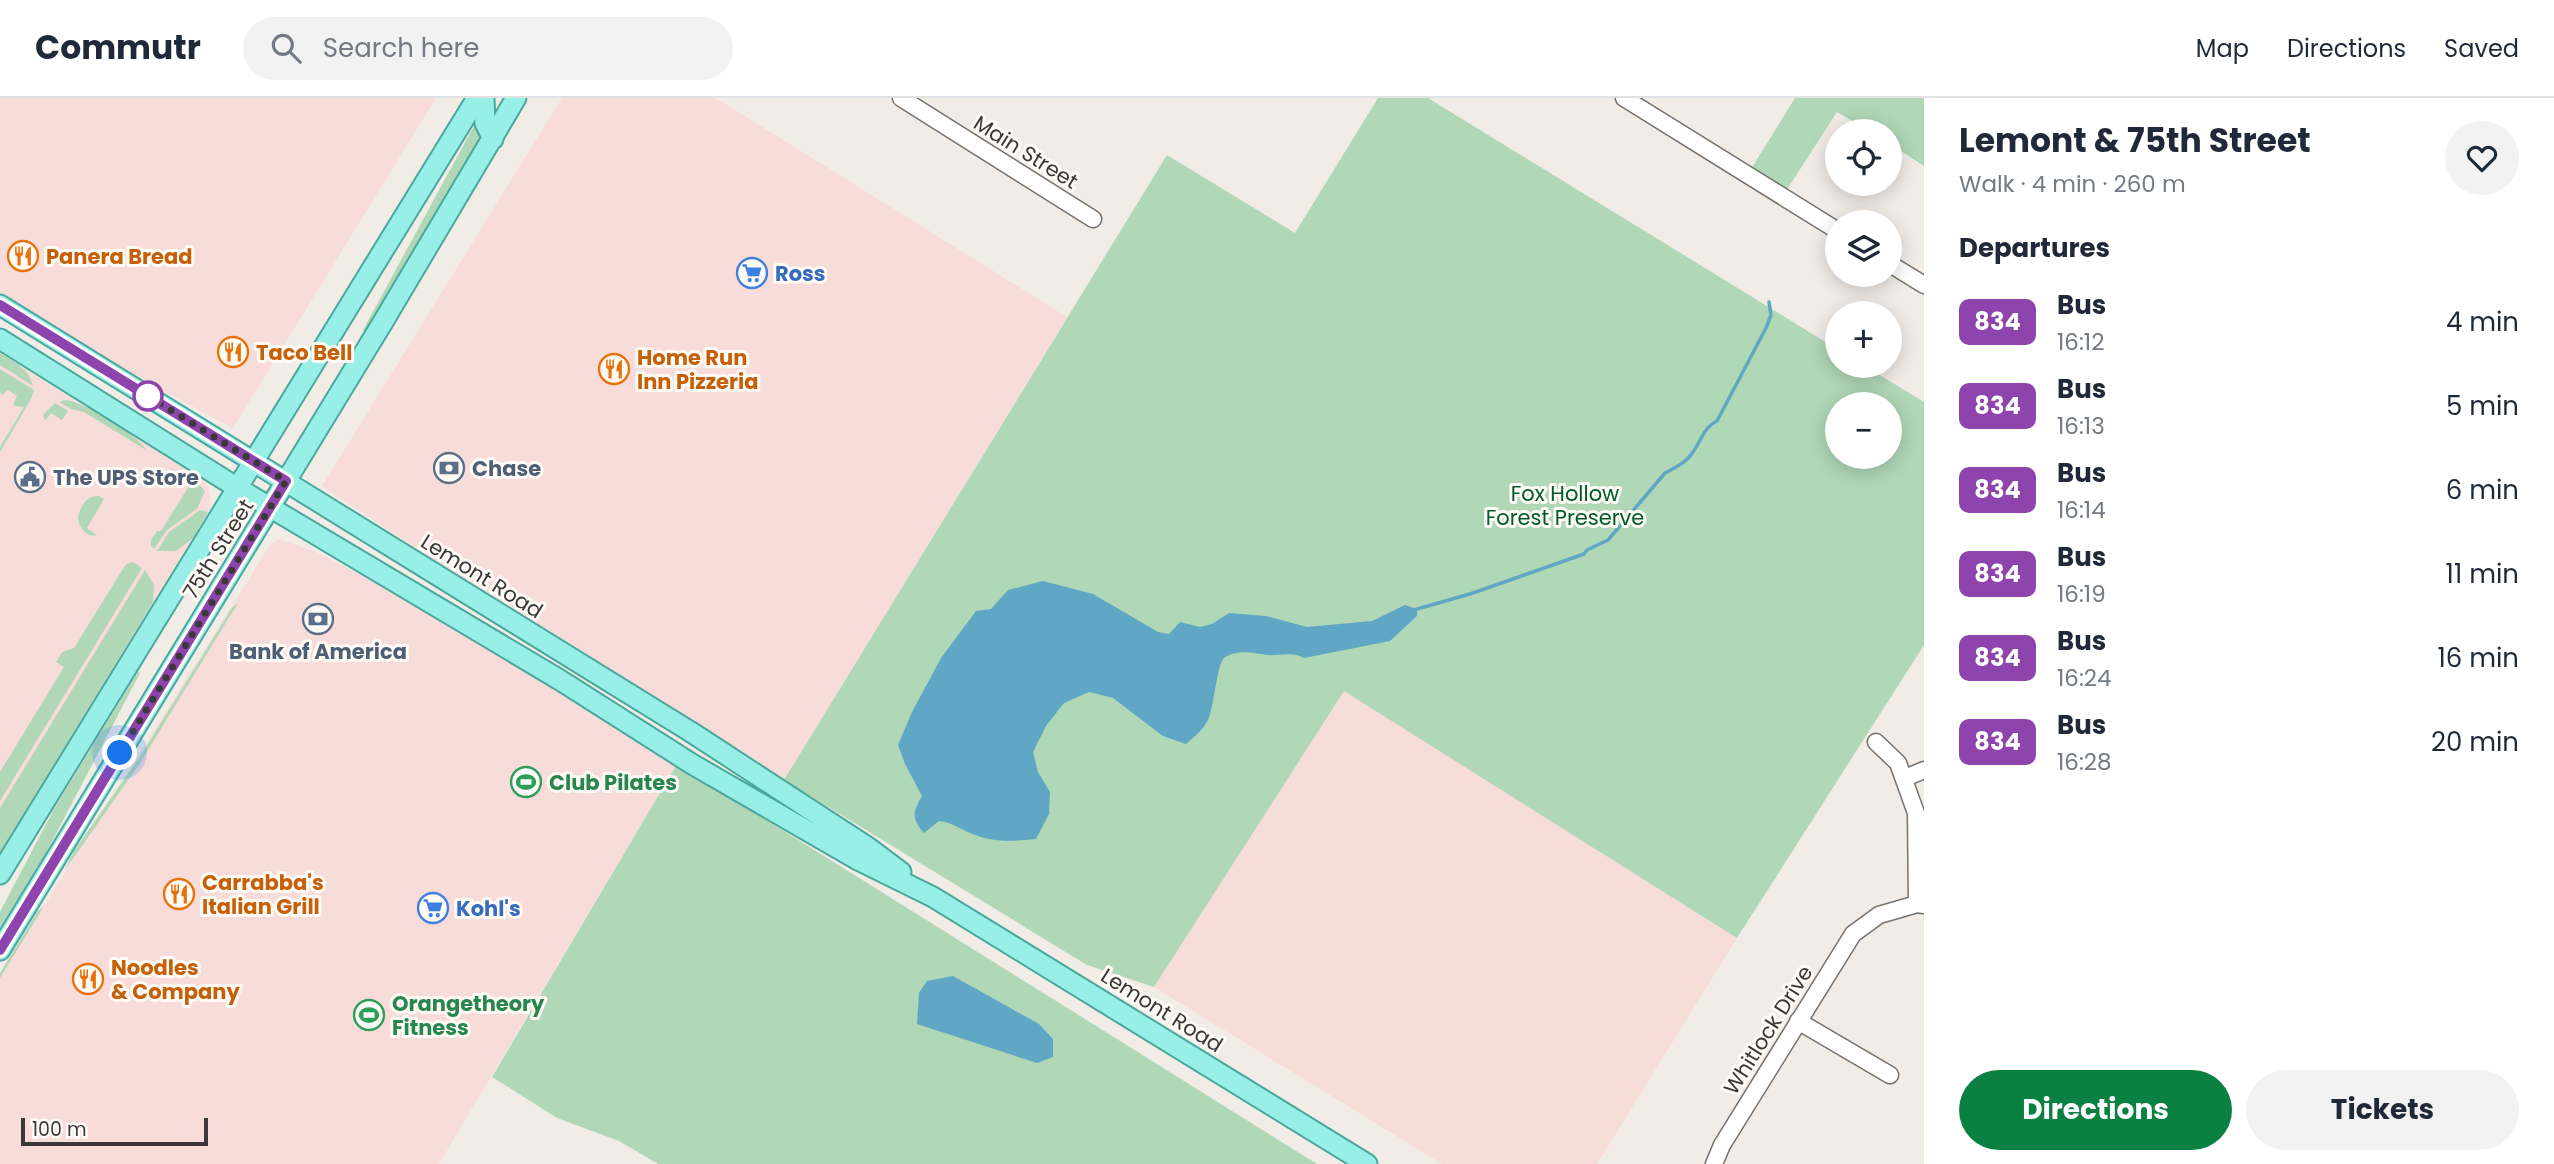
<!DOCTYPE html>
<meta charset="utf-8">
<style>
body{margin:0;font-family:Poppins,sans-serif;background:#f2f2f3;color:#1f2937;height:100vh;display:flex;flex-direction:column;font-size:26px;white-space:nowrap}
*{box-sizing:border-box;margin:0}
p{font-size:23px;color:#747a83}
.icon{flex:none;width:38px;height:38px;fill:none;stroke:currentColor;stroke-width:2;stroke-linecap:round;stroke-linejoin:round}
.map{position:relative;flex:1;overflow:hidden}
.details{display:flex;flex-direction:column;background:#fff;width:630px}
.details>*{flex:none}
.badge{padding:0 14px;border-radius:10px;font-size:24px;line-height:46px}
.fabs{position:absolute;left:1825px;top:21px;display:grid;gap:14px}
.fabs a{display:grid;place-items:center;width:77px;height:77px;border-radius:50%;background:#fff;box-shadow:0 4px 18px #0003;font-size:35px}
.scale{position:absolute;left:21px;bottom:18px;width:187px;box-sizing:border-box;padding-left:7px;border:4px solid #3b3937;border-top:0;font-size:19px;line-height:24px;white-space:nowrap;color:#3b3937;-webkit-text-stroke:5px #fefaf6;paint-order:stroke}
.you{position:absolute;width:35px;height:35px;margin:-18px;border:5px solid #fff;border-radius:50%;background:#1a73e8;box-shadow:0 0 0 10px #1a73e833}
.map>.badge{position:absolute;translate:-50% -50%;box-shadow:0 0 0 4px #fff}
h2{padding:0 35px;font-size:26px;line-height:63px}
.round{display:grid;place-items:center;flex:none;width:74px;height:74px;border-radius:37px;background:#f2f2f3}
.overview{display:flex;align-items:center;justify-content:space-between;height:119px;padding:0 35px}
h1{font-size:33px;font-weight:700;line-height:52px}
.cta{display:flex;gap:14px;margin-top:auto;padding:14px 35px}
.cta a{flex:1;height:80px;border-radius:42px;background:#0b8043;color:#fff;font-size:28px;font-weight:700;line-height:80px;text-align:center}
.cta a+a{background:#f2f2f3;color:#1f2937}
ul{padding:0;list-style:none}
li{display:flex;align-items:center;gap:21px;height:84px;padding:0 35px}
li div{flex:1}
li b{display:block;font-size:26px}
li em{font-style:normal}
li .badge{min-width:77px;font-weight:700;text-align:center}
header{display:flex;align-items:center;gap:42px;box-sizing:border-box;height:98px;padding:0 35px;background:#fff;border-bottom:2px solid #e0e1e3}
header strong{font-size:33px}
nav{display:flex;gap:38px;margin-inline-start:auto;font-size:24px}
.search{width:490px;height:63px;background:#f2f2f3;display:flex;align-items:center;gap:18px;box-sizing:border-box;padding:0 24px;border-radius:38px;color:#747a83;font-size:26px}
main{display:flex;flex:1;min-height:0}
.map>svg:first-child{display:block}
</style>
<header>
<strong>Commutr</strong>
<div class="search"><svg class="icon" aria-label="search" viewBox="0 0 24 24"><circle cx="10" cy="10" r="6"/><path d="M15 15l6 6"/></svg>Search here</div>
<nav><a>Map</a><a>Directions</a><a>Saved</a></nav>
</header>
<main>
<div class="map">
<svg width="1924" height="1066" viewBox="0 0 1924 1066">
<rect width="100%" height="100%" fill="#f2ece7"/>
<path fill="#f7dcd9" d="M 0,0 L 436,0 L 233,330 L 101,260 L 0,199 Z
M 562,0 L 716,0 L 1067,219 L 784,682 L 513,517 L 477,490 L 322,388 Z
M 0,256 L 195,377 L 208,387 L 211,402 L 210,410 L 202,424 L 0,756 Z
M 279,441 L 316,454 L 427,510 L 677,666 L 439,1066 L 0,1066 L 0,878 L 260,463 L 269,448 Z"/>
<path fill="#f7ddd7" d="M 1344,592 L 1737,840 L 1597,1066 L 1442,1066 L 1154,889 Z"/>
<path fill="#b0d7b6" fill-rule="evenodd" d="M 1378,0 L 1428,0 L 1837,251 L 1838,268 L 1865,268 L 1924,304 L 1924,547 L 1737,840 L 1344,593 L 1154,889 L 1087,867 L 784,682 L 1167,57 L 1295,135 ZM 1838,306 L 1890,306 L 1890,359 L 1838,359 Z
M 1795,0 L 1924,0 L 1924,68 L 1890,46 L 1890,33 L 1869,33 L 1837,14 L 1786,93 L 1751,71 Z
M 475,26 L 479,28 L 479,41 L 365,234 L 363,232 Z
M 0,255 C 14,264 29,270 33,288 L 0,267 Z
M 0,271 L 34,292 L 31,301 L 0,354 L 0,349 L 24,309 L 14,308 L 13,306 L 17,298 L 8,292 L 2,297 L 0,294 Z
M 66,302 C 84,304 137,336 146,352 L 84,314 L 71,311 L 59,304 Z
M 55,305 L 68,313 L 62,322 L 51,315 L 45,323 L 43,317 Z
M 168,369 C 181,377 196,381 205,393 L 197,411 L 167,432 L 154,451 L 151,448 L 151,442 L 157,433 L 161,433 L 189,388 L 185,381 Z
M 99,398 L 104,401 L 87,430 L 97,437 C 87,440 79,430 78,420 C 80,409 86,397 99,398 Z
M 200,412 L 208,414 L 193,440 L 176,453 L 157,453 L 169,434 Z
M 133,464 L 142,470 L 0,703 L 0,674 L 64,569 L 56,564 L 62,554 L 74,550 L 126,466 Z
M 145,472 L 154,487 L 153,504 L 0,755 L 0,710 Z
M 238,505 L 140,665 L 65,772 L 74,753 L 141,657 L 232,510 Z
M 138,574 L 140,575 L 46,755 L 0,830 L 0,814 L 54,711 Z
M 677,666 L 1317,1066 L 658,1066 L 619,1043 L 557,1020 L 492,979 Z
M 44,808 L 0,880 L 0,875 L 38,813 Z"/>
<path fill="#60a7c6" d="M 1043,483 L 1093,496 L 1158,534 L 1169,536 L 1180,524 L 1200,529 L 1212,526 L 1229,515 L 1266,518 L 1307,529 L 1372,523 L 1405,507 L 1417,511 L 1417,518 L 1390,543 L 1304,560 C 1294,553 1278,558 1267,557 C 1253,555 1237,551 1224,560 C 1217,566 1214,609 1208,622 C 1203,632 1194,639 1186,646 L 1163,638 L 1113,600 L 1089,594 L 1064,605 L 1046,628 L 1033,654 L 1038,674 L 1050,694 L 1049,716 L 1036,741 C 1015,743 996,745 975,737 C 963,733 952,724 939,723 L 924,735 C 911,720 913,714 922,698 L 905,666 L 898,647 L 912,614 L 941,560 L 976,513 L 991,511 L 1008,492 Z
M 953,878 L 1039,926 L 1053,941 L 1053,959 L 1037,965 L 917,926 L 919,895 L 927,883 Z"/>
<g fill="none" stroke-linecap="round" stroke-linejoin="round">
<path stroke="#60a7c6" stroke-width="3.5" d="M 1417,511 L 1470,496 L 1584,456 L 1587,452 L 1608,442 L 1665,375 C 1676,369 1686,365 1693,354 C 1701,343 1704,329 1717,323 L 1766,230 L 1771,217 L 1769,204"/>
<g stroke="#76726d" stroke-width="19">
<path id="minor" d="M 901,0 L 1093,121
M 1624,0 L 1838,133
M 1890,166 L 1924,187
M 1876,644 L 1898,665 L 1916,715 L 1917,806
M 1905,680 L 1924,672
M 1798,923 L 1890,977
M 1714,1066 L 1722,1047 L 1853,836 L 1879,817 L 1917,806 L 1924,807"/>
</g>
<g stroke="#4ba89f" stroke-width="23">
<path id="major" d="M 484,0 L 485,25 L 493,41
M 0,207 L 691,634 L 869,750 L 901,774
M 0,241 L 236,389 L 560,582 L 692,666 L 858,762 L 933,799 L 1367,1066
M 0,776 L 477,0
M 0,852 L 383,224 L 516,0"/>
</g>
<use href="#minor" stroke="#fff" stroke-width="16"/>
<use href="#major" stroke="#98efe7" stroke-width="19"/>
</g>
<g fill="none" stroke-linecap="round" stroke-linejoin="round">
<g stroke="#fff" stroke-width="16">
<path id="line" d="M 0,207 L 286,383 L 0,852"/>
</g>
<use href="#line" stroke="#8e44ad" stroke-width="10"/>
<path stroke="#3b3937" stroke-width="7" stroke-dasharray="0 12.6" d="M 120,655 L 286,383 L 148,298"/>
</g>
<defs>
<g id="restaurant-ring" transform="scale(1.575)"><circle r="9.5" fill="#fefaf6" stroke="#e8710a" stroke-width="1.5"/><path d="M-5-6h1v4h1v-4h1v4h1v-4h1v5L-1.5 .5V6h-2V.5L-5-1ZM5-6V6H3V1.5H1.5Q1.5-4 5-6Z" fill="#e8710a"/></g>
<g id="supermarket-ring" transform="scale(1.575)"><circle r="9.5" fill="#fefaf6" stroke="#3f7fe0" stroke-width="1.5"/><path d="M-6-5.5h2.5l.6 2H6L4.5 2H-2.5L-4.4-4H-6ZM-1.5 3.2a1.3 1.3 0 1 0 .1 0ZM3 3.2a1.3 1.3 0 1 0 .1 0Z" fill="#3f7fe0"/></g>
<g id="bank-ring" transform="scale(1.575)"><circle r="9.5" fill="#fefaf6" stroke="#5c6f8a" stroke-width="1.5"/><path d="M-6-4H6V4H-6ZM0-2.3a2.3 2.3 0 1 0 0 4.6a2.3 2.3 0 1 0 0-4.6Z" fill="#5c6f8a"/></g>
<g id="civic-ring" transform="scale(1.575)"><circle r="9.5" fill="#fefaf6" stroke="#5c6f8a" stroke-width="1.5"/><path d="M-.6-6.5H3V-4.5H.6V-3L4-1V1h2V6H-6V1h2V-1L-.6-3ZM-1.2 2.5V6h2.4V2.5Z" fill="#5c6f8a"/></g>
<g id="stadium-ring" transform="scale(1.575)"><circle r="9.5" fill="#fefaf6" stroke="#2e9e5b" stroke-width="1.5"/><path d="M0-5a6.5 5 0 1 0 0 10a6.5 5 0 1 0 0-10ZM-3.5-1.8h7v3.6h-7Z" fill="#2e9e5b"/></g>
</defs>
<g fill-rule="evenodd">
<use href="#restaurant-ring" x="23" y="158"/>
<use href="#supermarket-ring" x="752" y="175"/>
<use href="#restaurant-ring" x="233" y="254"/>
<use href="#restaurant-ring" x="614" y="271"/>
<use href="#bank-ring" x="449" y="370"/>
<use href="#civic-ring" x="30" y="379"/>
<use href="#bank-ring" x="318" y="521"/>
<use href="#stadium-ring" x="526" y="684"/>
<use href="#restaurant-ring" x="179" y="796"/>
<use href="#supermarket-ring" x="433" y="810"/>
<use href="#restaurant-ring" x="88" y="881"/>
<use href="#stadium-ring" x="369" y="917"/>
</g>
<circle fill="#fff" stroke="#8e44ad" stroke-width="3.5" cx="148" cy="298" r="14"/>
<g text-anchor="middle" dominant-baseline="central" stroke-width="6" stroke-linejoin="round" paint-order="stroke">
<g font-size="21" fill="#3b3937" stroke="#fefaf6">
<text transform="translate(1026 54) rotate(32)">Main Street</text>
<text transform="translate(218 451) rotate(-58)">75th Street</text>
<text transform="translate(482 478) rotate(32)">Lemont Road</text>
<text transform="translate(1162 912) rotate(32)">Lemont Road</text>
<text transform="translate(1768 932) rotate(-58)">Whitlock Drive</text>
</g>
<g font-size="21" font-weight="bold" fill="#c56008" stroke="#fefaf6" text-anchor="start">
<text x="46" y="158">Panera Bread</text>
<text x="256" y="254">Taco Bell</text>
<text x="637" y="259">Home Run<tspan x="637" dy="24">Inn Pizzeria</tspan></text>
<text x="202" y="784">Carrabba's<tspan x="202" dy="24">Italian Grill</tspan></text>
<text x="111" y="869">Noodles<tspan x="111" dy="24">&amp; Company</tspan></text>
</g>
<g font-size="21" font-weight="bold" fill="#366cbe" stroke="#fefaf6" text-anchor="start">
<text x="775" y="175">Ross</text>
<text x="456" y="810">Kohl's</text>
</g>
<g font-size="21" font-weight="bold" fill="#4e5e75" stroke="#fefaf6" text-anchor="start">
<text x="472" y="370">Chase</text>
<text x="53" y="379">The UPS Store</text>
<text x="318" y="553" text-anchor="middle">Bank of America</text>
</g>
<g font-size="21" fill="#005c26" stroke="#fefaf6">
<text x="1565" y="395">Fox Hollow<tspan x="1565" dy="24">Forest Preserve</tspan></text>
</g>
<g font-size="21" font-weight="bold" fill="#27864d" stroke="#fefaf6" text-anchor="start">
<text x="549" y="684">Club Pilates</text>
<text x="392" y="905">Orangetheory<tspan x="392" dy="24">Fitness</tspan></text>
</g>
</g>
</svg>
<div class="fabs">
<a><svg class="icon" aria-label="locate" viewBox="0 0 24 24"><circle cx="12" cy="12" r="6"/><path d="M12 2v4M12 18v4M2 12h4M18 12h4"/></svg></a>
<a><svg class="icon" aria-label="layers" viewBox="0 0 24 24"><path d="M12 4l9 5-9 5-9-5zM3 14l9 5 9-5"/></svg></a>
<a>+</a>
<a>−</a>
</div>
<div class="scale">100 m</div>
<div class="you" style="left:120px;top:655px"></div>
</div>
<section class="details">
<div class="overview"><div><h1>Lemont &amp; 75th Street</h1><p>Walk · 4 min · 260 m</p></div><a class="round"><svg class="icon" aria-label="heart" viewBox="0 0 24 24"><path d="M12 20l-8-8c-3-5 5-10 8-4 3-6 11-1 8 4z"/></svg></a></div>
<h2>Departures</h2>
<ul>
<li><span class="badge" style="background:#8e44ad;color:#fff">834</span><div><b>Bus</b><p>16:12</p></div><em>4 min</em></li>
<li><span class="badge" style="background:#8e44ad;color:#fff">834</span><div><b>Bus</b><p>16:13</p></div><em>5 min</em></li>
<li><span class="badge" style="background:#8e44ad;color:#fff">834</span><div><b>Bus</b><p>16:14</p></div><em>6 min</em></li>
<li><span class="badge" style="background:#8e44ad;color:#fff">834</span><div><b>Bus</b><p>16:19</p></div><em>11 min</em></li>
<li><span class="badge" style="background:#8e44ad;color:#fff">834</span><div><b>Bus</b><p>16:24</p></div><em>16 min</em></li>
<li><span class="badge" style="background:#8e44ad;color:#fff">834</span><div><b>Bus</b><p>16:28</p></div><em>20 min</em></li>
</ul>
<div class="cta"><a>Directions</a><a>Tickets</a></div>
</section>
</main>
